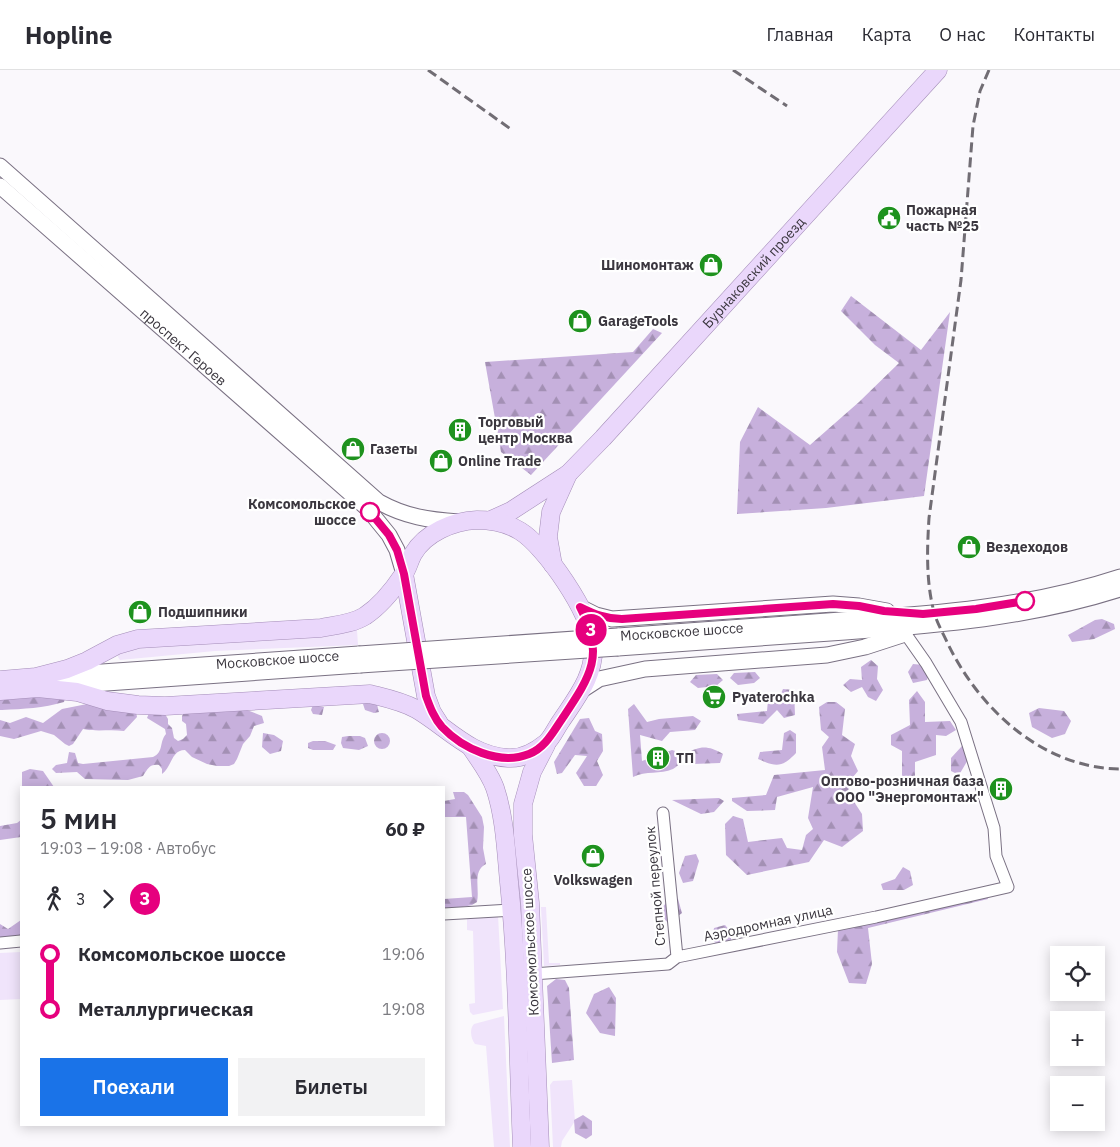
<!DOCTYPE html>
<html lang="ru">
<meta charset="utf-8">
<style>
body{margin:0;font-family:"IBM Plex Sans",sans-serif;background:#f2f2f3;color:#2b2b33;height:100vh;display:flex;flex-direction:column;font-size:19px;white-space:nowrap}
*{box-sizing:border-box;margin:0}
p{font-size:16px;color:#7c7c81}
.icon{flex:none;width:28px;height:28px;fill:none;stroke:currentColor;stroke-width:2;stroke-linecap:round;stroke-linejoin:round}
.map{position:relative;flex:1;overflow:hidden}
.sheet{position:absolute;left:20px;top:716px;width:425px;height:340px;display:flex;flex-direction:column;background:#fff;border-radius:0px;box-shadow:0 2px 12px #0003}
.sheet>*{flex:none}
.badge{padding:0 10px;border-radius:16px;font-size:18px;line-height:32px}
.tools{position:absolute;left:1050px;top:876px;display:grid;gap:10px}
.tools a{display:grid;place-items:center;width:55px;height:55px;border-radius:0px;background:#fff;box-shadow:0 2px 12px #0003;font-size:25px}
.map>.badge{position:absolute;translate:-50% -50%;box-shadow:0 0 0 2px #fff}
.legs{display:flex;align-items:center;gap:8px;height:55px;padding:0 20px;font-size:16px}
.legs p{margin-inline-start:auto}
.head{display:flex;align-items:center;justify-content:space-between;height:85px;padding:0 20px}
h1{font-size:28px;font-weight:600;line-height:38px}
.action{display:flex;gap:10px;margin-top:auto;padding:10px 20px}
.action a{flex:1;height:58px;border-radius:0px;background:#1a73e8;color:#fff;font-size:20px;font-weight:600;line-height:58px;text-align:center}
.action a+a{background:#f2f2f3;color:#2b2b33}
ul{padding:0 20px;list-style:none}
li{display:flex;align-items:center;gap:18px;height:55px;font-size:19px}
li i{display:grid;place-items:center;width:8px;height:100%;margin:0 6px;background:currentColor}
li i::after{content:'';width:12px;height:12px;margin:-6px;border:4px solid;border-radius:50%;background:#fff}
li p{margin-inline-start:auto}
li:first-child i{background:linear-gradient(#0000 50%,currentColor 0)}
li:last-child i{background:linear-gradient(currentColor 50%,#0000 0)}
header{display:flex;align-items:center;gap:30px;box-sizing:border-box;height:70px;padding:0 25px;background:#fff;border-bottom:1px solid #e1e1e2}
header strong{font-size:24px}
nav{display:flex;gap:28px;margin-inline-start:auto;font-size:18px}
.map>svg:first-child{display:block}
</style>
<header>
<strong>Hopline</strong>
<nav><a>Главная</a><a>Карта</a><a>О нас</a><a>Контакты</a></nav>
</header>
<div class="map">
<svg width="1120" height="1077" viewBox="0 0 1120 1077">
<defs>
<pattern id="forest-firs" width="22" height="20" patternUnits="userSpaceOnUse" patternTransform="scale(1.25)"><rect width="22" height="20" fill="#c7b0dc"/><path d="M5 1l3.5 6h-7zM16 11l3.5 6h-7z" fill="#a390b4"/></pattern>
</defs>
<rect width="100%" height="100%" fill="#faf8fc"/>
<path fill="#f0e4fb" d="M 357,560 L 358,575 L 215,581 L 120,590 L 118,587 L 118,581 L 153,573 Z
M 541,837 L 546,837 L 549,893 L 560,893 L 560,895 L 544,896 Z
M 498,845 L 503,939 L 473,945 L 470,942 L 469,934 L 475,933 L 473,861 L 467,860 L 467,847 Z
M 21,882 L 21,929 L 0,930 L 0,883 Z
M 504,946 L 510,1077 L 494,1077 L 486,976 L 475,974 C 471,969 469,959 474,954 Z
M 572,1010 L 575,1051 L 562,1071 L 561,1077 L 553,1077 L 550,1015 L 553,1011 Z"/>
<path fill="url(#forest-firs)" d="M 851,226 L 921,280 L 950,242 L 924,426 L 826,438 L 737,444 L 740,372 L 758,337 L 810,375 L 859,332 L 899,293 L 875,275 L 841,241 Z
M 653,259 L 662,263 L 531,405 L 501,382 L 485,292 L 633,282 Z
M 1102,549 L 1114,554 L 1115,559 L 1094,569 L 1072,572 L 1068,565 L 1095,550 Z
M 871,590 L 878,596 L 877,609 L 883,620 L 876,631 L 868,627 L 862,617 L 851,622 L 843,615 L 850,609 L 862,610 L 861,597 Z
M 913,594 L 924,595 L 929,602 L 927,610 L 913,613 L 908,602 Z
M 755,602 L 760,608 L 754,613 L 738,615 L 730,608 L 734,603 Z
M 717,604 L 723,610 L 716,616 L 698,618 L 690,612 L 696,605 Z
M 783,619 L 794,620 L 795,645 L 784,648 L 777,640 L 763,654 L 738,650 L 737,644 L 767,641 L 768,630 L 778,630 Z
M 917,621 L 925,632 L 925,652 L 950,651 L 956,660 L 946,666 L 936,665 L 936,685 L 915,692 L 915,709 L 908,713 L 902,713 L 902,681 L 891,675 L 891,665 L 910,655 L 909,630 Z
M 0,624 L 66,626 L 64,632 C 43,638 24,639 2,640 L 0,640 Z
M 365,629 L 376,631 L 379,642 L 374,643 L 365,640 L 363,634 Z
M 827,632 L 836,632 L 845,639 L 842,665 L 855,674 L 851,686 L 858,701 L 848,713 L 849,724 L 862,744 L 863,761 L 842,777 L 824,770 L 809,792 L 747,805 L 726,785 L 725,754 L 733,746 L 743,749 L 748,772 L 782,768 L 787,778 L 802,780 L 806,765 L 813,759 L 808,748 L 813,717 L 777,727 L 775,740 L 747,741 L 732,731 L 732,728 L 766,725 L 774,705 L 825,700 L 822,677 L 829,667 L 821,660 L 819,637 Z
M 92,633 L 136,642 L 137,647 L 124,661 C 110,659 97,662 83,659 L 73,674 L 69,676 L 65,674 L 54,665 L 41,661 L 14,669 L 0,666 L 0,650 L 10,653 L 26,647 L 43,653 L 62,639 Z
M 634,634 L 647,652 L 659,649 L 693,646 L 701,651 L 695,660 L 670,662 L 662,671 L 640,665 L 642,691 L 672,680 L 685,684 C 700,676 707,675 723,684 L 720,693 L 693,694 L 686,688 C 682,691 678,696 673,699 C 660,705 646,700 633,707 L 628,639 Z
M 313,635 L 324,637 L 322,645 L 313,644 L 311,640 Z
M 1039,638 L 1064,641 L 1071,651 L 1065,664 L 1052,668 L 1032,657 L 1029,643 Z
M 247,640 L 262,646 L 264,653 L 254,656 L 250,666 L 243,674 L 237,689 L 234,694 L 229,696 L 217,696 L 207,694 L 192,687 L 185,680 C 171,680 172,697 162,704 L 162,699 L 159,695 C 149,694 148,699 143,706 L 128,710 L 85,709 L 77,702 L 56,703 L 52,699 L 56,695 L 67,693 L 69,682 L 75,683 L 78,693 L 83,694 L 153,687 C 164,682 159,672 166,664 L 165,659 L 147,648 L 149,643 L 165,644 L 168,649 L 168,654 L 172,658 L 174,668 L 178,671 L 183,669 L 187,665 L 186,654 L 182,651 L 182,646 L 185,641 Z
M 589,648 L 595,661 L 602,664 L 603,681 L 597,691 L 603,705 L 596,716 L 584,716 L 576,703 L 587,686 L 575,685 L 562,703 L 557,704 L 554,692 L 580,649 Z
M 790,660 L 796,664 L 796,683 C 782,698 776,697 758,689 L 760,682 L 782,680 L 784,663 Z
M 263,663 L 274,665 L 283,671 L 281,681 L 270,684 L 262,677 Z
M374 671a8 8 0 1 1 16 0a8 8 0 1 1-16 0Z
M 348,666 L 360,666 L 365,668 L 368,676 L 359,680 L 343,678 L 341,673 L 342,667 Z
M 313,671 L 325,671 L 336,675 L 333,680 L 313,680 L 308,678 L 308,673 Z
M 962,676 L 966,677 L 969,688 L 959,705 L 951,701 L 951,688 Z
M 30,699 L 43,701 L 54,717 L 22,717 L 22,702 Z
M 453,722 L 464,722 L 468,725 L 482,747 L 484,757 L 483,778 L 486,794 C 472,801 480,819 477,832 L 472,835 L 444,841 L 444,829 L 472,827 L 466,747 L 444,747 L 444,731 L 455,729 Z
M 719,728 L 724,731 L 714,742 L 701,744 L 672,730 Z
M 21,750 L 21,767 L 0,770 L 0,756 L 17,753 Z
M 696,784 L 699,791 L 693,811 L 683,813 L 679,803 L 685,786 Z
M 903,797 L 910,801 L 913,815 L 904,820 L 883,820 L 881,814 L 895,809 Z
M 987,823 L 988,829 L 868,858 L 872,894 L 866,914 L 849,913 L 837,882 L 838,859 Z
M 670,828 L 678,829 L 682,843 L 669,853 L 662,848 L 662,838 Z
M 21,850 L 21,870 L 0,873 L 0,854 L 8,859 Z
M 725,855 L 731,862 L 731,870 L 720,875 L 712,871 L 714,858 Z
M 556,909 L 565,910 L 569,918 L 574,990 L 552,993 L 547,916 Z
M 609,917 L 616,928 L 615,966 L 600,963 L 586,943 L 594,924 Z
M 583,1045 L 592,1051 L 592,1065 L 586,1069 L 575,1063 L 574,1050 Z"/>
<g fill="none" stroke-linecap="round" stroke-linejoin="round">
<g stroke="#7a7183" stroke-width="13">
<path id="minor" d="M 663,743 L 677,887
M 444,844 L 512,840
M 0,873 L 21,871
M 533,904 L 668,894 L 677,887 L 876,847 L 1008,817 L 996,786 L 994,758 L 961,652 L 926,593 L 905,563"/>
</g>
<g stroke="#7a7183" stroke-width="17">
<g id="secondary">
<path d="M 0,96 L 379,432 C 406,447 429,450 459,452"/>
<path id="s1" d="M 0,116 L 367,438 L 389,465 L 397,480 L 404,504"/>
<path d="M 580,537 L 596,545 L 612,549 L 833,534 L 859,536 L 887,541"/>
<path id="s2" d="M 618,566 C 692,561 766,556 841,550 C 935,544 1029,537 1120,507"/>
<path d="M 618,578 C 694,573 769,567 845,562 C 938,555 1030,548 1120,519"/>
<path id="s3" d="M 59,605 L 359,584"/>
<path d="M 64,616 L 360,595"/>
<path d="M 582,620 L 599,609 L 645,599 L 827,585 L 865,577 L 905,564"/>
</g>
</g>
<g stroke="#a48db8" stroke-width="19">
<g id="primary">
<path id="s4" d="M 491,450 L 511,441 L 568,404 L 603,368 L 938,0"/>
<path d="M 553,495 L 548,467 L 551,442 L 568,404"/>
<path d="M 404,504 L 426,626 L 432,642 L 439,653"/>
<path d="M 0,610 L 36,607 L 67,599 L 87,591 L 117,575 L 138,569 L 321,558 C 336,555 352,554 365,546 C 380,536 393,520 403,505 C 408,499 409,491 413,484 C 425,463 453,451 477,450 C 492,450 507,453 520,461 C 545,476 591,544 593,573 C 596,604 577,627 561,651 C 556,658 552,668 546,673 C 535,682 522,689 508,688 C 470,686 447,657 416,639 C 401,631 386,628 370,624 L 165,636 L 138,635 L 107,631 L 77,622 L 38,618 L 0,621"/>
<path d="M 472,679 C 480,691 490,704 495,718 C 505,748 506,781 509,812 C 518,900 518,989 522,1077"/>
<path d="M 540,1077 L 530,833 L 523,765 L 523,734 L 532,702 L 546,675"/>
</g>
</g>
<use href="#minor" stroke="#fff" stroke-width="11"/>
<use href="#secondary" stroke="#fff" stroke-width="15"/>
<use href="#primary" stroke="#ead7fb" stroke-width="18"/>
<path stroke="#716d74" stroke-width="3" stroke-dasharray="10 5" stroke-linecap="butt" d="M 428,0 L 512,60
M 733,0 L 787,36
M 989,0 L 980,21 L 973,56 L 961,210 L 929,448 C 927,479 926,512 934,542 C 937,553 943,563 948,574 C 980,640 1043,698 1120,699"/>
<g stroke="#7a7183" stroke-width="17" stroke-linecap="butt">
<path id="secondary-bridge" d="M 359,584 L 618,566
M 360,595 L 618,578"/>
</g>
<use href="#secondary-bridge" stroke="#fff" stroke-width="15"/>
</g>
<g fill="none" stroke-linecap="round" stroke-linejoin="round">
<g stroke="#fff" stroke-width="11">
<path id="line-1" d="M 370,442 L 389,465 L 397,480 L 404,504 L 426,626 C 430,637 434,648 442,657 C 462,678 499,696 529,684 C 545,678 553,662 562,649 C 590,607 606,585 580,537 C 594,544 606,549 622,549 L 833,534 L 859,536 L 884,541 L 923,544 L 976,539 L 1025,531"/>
</g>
<use href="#line-1" stroke="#e6007e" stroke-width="8"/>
</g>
<defs>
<g id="civic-disc" transform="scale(1.25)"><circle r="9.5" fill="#1e921e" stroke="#fff"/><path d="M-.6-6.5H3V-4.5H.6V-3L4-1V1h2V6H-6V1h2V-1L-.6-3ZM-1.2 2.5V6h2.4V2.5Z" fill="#fff"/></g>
<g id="shop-disc" transform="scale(1.25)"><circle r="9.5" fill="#1e921e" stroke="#fff"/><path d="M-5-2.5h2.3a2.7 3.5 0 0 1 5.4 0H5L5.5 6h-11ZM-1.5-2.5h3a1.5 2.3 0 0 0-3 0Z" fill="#fff"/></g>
<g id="building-disc" transform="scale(1.25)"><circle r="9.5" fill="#1e921e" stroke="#fff"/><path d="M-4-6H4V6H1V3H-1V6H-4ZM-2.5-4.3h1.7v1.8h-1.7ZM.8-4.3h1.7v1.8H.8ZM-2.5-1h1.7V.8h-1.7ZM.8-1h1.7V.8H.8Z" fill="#fff"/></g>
<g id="supermarket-disc" transform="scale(1.25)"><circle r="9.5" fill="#1e921e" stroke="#fff"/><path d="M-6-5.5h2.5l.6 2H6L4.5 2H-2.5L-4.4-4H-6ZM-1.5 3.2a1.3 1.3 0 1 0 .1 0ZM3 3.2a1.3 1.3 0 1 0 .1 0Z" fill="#fff"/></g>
</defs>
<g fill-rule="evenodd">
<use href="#civic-disc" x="889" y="148"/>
<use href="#shop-disc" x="711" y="195"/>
<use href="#shop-disc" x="580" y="251"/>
<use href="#building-disc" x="460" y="360"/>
<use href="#shop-disc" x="353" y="379"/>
<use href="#shop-disc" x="441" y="391"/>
<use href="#shop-disc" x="969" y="477"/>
<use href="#shop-disc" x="140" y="542"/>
<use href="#supermarket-disc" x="714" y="627"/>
<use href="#building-disc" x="658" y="688"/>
<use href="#building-disc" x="1001" y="719"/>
<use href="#shop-disc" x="593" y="786"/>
</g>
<g fill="#fff" stroke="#e6007e" stroke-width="2.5">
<circle cx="370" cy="442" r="9"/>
<circle cx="1025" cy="531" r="9"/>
</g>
<g text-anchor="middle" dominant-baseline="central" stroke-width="4.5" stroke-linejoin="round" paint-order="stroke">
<g font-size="14" font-weight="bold" fill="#3b373f" stroke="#fff" text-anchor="start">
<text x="906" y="140">Пожарная<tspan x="906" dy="16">часть №25</tspan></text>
<text x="694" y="195" text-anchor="end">Шиномонтаж</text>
<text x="598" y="251">GarageTools</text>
<text x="478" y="352">Торговый<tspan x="478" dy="16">центр Москва</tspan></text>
<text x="370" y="379">Газеты</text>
<text x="458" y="391">Online Trade</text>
<text x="986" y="477">Вездеходов</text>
<text x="158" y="542">Подшипники</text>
<text x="732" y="627">Pyaterochka</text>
<text x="676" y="688">ТП</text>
<text x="984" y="711" text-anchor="end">Оптово-розничная база<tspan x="984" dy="16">ООО "Энергомонтаж"</tspan></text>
<text x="593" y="810" text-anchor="middle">Volkswagen</text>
</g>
<g font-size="14" fill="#3b373f" stroke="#fff">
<text stroke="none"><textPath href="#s4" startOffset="364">Бурнаковский проезд</textPath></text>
<text stroke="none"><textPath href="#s1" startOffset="244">проспект Героев</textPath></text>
<text stroke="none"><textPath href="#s2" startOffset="64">Московское шоссе</textPath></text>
<text stroke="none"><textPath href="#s3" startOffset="219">Московское шоссе</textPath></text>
<text transform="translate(655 816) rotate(-95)">Степной переулок</text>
<text transform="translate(768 853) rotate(-12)">Аэродромная улица</text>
<text transform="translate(530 872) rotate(-93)">Комсомольское шоссе</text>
</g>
<g font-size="14" font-weight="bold" fill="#3b373f" stroke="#fff" text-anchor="end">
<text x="356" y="434">Комсомольское<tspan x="356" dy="16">шоссе</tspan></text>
</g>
</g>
</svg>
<div class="tools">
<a><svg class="icon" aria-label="locate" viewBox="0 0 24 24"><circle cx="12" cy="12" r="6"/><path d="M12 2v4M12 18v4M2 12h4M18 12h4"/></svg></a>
<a>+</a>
<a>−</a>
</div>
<b class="badge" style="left:591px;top:560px;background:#e6007e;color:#fff">3</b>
<section class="sheet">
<div class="head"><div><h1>5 мин</h1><p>19:03 – 19:08 · Автобус</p></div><b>60 ₽</b></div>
<div class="legs"><svg class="icon" aria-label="walk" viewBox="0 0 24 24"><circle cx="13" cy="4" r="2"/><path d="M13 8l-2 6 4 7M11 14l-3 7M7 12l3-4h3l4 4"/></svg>3<svg class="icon" aria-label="forward" viewBox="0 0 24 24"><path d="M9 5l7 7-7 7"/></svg><b class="badge" style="background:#e6007e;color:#fff">3</b></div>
<ul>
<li><i style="color:#e6007e"></i><b>Комсомольское шоссе</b><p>19:06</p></li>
<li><i style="color:#e6007e"></i><b>Металлургическая</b><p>19:08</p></li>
</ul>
<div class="action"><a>Поехали</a><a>Билеты</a></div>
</section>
</div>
